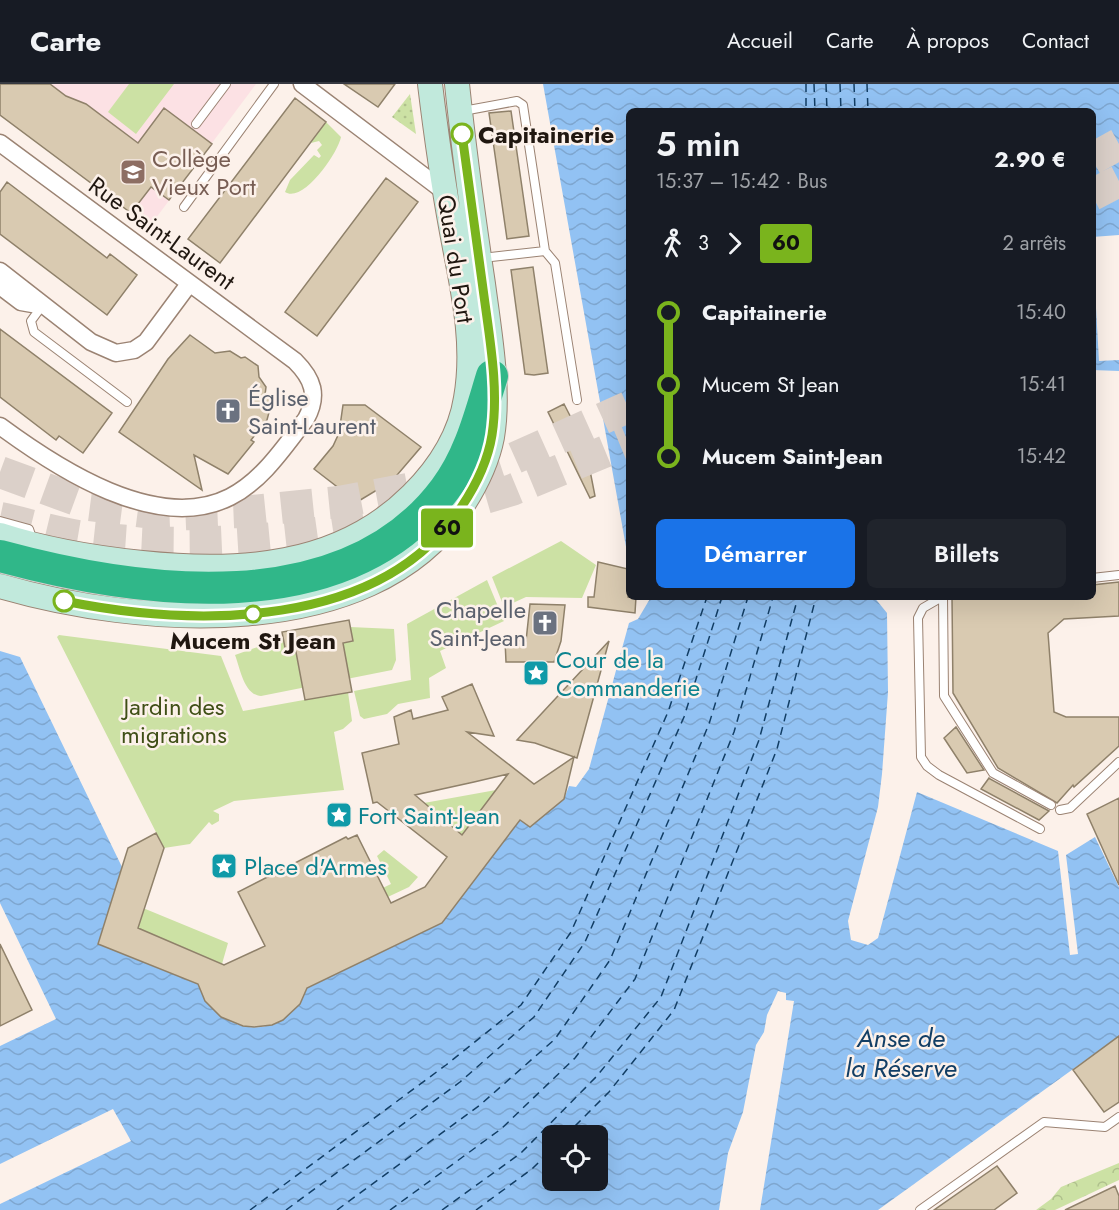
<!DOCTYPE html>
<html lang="fr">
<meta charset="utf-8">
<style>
body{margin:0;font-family:Jost,sans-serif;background:#20242c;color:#f1f3f6;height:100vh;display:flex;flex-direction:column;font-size:22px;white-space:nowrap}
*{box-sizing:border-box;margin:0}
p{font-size:20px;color:#9ea1a6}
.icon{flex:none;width:33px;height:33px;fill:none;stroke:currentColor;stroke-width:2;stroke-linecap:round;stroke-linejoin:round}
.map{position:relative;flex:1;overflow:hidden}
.side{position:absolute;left:626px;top:24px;width:470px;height:492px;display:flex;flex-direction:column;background:#171b24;border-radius:9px;box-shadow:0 6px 24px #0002}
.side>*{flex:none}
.badge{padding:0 12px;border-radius:4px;font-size:21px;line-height:39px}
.tools{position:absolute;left:542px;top:1041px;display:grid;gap:12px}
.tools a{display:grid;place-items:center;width:66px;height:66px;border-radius:9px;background:#171b24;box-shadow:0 6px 24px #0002;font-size:30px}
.map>.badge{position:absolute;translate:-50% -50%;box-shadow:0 0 0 3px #fff}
.legs{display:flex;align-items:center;gap:9px;height:66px;padding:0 30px;font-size:20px}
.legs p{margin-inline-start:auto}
.headline{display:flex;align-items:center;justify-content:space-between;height:102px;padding:0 30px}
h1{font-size:33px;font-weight:600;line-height:45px}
.cta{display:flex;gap:12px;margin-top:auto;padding:12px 30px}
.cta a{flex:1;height:69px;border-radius:9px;background:#1a73e8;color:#fff;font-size:24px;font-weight:600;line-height:69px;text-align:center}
.cta a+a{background:#20242c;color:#f1f3f6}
ul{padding:0 30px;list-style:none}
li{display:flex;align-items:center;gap:21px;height:72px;font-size:22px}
li i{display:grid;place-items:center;width:9px;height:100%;margin:0 8px;background:currentColor}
li i::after{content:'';width:15px;height:15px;margin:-8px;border:4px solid;border-radius:50%;background:#171b24}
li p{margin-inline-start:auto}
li:first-child i{background:linear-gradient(#0000 50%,currentColor 0)}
li:last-child i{background:linear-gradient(currentColor 50%,#0000 0)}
header{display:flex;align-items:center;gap:36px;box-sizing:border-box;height:84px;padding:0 30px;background:#171b24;border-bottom:2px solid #363941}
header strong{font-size:28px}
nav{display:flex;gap:33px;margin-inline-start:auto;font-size:21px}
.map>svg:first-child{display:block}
</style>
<header>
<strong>Carte</strong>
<nav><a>Accueil</a><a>Carte</a><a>À propos</a><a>Contact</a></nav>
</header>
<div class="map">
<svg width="1119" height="1126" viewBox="0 0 1119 1126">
<defs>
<pattern id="grass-dots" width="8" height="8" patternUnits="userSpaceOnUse" patternTransform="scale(1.5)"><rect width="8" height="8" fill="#cce1a4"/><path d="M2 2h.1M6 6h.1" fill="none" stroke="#afc08c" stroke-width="1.8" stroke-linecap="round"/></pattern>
<pattern id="forest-crowns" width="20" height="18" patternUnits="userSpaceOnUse" patternTransform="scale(1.5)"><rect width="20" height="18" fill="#cce1a4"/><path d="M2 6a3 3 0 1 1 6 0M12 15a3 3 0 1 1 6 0" fill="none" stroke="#afc08c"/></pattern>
<pattern id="water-waves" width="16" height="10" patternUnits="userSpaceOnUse" patternTransform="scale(1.5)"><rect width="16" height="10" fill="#92c2f3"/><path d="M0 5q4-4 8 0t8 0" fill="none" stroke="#7ea6cf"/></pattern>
</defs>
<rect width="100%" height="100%" fill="#fcf1ea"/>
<path fill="#fce1e4" d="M 0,0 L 256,0 L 150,142 L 32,55 Z"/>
<path fill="url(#grass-dots)" d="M 410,10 L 416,50 L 392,33 Z"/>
<path fill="url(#forest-crowns)" d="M 1119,1079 L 1119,1096 L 1055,1126 L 1036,1126 L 1051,1115 L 1061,1103 Z"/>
<path fill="#cce1a4" d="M 129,0 L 174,0 L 136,50 L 108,28 Z
M 326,38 L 341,53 C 338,69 303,120 285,108 L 290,96 L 314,71 L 319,74 L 321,72 L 317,66 L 322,61 L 319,57 L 311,59 Z
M 561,457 L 596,481 L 582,514 L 526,513 L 504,523 L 492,493 Z
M 487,496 L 504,537 L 440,567 L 446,584 L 429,594 L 430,614 L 398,620 L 387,630 L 364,635 L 360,632 L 354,607 L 411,596 L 407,540 Z
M 350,543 L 394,545 L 396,576 L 392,586 L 261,612 C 244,611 240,584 235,571 L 283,554 L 286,569 L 353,557 Z
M 59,551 L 221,572 L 243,627 L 348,608 L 352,637 L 343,645 L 334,648 L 344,706 L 234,717 L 213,727 L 219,730 L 219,737 L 212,741 L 209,738 L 190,760 L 164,764 L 57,553 Z
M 496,706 L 462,751 L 424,719 Z
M 384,766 L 418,793 L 409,803 L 275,866 L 271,858 L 391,800 L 377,772 Z
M 143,824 L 228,859 L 222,880 L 138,844 Z"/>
<path fill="url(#water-waves)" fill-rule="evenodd" d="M 543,0 L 1119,0 L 1119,287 L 1092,286 L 1092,27 L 628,27 L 628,474 Z
M 651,513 L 874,513 L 887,529 L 888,608 L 882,690 L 878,723 L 848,837 L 851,856 L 868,861 L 878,854 L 917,708 L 1058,767 L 1070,871 L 1078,870 L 1066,771 L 1095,753 L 1119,803 L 1119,952 L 878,1126 L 760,1126 L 794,917 L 786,916 L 786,909 L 778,907 L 767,931 L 764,948 L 756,961 L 743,1028 L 728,1069 L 719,1126 L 0,1126 L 0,1120 L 131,1057 L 113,1025 L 0,1080 L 0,962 L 56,935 L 0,819 L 0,567 L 20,573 L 122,783 L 98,860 L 198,900 C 221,954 282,960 307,904 L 442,839 L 520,736 L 530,743 L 564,715 L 569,702 L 576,703 L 589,685 L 629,539 L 638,535 ZM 552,1052 L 597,1052 L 597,1096 L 552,1096 Z"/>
<path fill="#fcf1ea" d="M 1119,151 L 1119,276 L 1099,277 L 1092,153 Z"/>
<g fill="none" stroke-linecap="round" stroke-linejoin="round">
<path stroke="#123e65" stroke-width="1.5" stroke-dasharray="8 6" stroke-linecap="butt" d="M 806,0 L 806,27
M 814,0 L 815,27
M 826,0 L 827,27
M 840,0 L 841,27
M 854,0 L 855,27
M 867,0 L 868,27
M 565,1052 L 609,1008 L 674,926 L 777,665 L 816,513
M 250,1126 L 446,981 L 521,921 L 571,848 L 668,628 L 707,513
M 286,1126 L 460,998 L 534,933 L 585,858 L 684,633 L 722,513
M 337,1126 L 480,1021 L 555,955 L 610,876 L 709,640 L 748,513
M 390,1126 L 501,1045 L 575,974 L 635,895 L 734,648 L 773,513
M 442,1126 L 521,1069 L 597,992 L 661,913 L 759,656 L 798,513
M 476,1126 L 532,1085 L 552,1065"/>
</g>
<path fill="#d9cab1" stroke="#8f816a" stroke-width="1.5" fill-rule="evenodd" d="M 0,0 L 50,0 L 66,12 L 86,20 L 138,59 L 164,24 L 212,60 L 169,116 L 151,103 L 131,129 L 0,31 Z
M 344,0 L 395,0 L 378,23 Z
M 295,14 L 326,38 L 220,179 L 188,155 Z
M 511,27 L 529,152 L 507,155 L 489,29 Z
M 386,94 L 418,118 L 317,252 L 285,228 Z
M 7,98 L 107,174 L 110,170 L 137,191 L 107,231 L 0,150 L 0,108 Z
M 533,183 L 548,289 L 534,291 L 525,290 L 511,186 Z
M 0,245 L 112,329 L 83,369 L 59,352 L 56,356 L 0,313 Z
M 190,251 L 215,269 L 230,267 L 241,274 L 245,273 L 258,282 L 259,293 L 266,303 L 265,311 L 272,317 L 267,336 L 251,356 L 254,358 L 228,390 L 194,371 L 202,406 L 119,348 L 168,275 Z
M 564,320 L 585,361 L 595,412 L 590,414 L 548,328 Z
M 343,321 L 365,321 L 421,363 L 392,397 L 357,418 L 314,385 L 333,362 L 339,349 Z
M 598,478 L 628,485 L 628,513 L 636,513 L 635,529 L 588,523 L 588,513 L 594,513 Z
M 1119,498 L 1119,532 L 1064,535 L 1048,549 L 1054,628 L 1066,633 L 1119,633 L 1119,662 L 1074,703 L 1073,701 L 1057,719 L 998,684 L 953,609 L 952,513 L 1092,513 L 1092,501 Z
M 530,520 L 565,521 L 561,557 L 554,578 L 506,578 L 505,556 L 526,557 Z
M 349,536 L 353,557 L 343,559 L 352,608 L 305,616 L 296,568 L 286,569 L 282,548 Z
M 609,557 L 577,674 L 535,659 L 517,656 Z
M 472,600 L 494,652 L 467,648 L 534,700 L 574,673 L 564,715 L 530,743 L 520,736 L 442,839 L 307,904 L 300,920 L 283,936 L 272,941 L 254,943 L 243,942 L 221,933 L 205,917 L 198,900 L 98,860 L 128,764 L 156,749 L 164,764 L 138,844 L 224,881 L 265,862 L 238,808 L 346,753 L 348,755 L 357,751 L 391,819 L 425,803 L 447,773 L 377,718 L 373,719 L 362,669 L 399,660 L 394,633 L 411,626 L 413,635 L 448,626 L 442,613 ZM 508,690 L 462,751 L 415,711 L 474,698 Z
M 956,643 L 984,686 L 967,689 L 944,654 Z
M 989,694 L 990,695 L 1049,727 L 1039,736 L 981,705 Z
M 1119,714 L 1119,801 L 1087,730 Z
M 0,860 L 32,926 L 0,942 Z
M 1119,952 L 1119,1018 L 1104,1028 L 1073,986 Z
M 997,1082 L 1017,1109 L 994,1126 L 934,1126 Z
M 1115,1102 L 1119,1112 L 1119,1126 L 1065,1126 Z"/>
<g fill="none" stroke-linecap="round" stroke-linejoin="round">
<path stroke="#dbd0c9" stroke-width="32" stroke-dasharray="32 16" stroke-linecap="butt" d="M 1092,75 L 1119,60
M 1092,111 L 1119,97
M 0,388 L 90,421 L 167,431 L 242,428 L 339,418 L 445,398 L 506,378 L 628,323
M 440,427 L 512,406 L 628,358
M 0,434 C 28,440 57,449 85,453 C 184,465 284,457 382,438"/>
<g stroke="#9b8373" stroke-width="10">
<path id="lane" d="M 463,27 L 517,17 L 523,21 L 545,167 L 555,179 L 577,316
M 196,40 L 226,0
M 184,123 L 274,0
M 482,174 L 545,167
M 42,222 L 31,237 L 34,248 L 127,318
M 0,437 L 29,445 L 33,457
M 1092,494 L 1119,491
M 942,513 L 923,524 L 918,534 L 921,673 L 927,682 L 939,691 L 1040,745
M 943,513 L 944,612 L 993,689 L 1051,721
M 1060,726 L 1070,724 L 1119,678
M 920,1126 L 1044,1038 L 1105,1043 L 1119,1033"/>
</g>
<g stroke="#9b8373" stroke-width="19">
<path id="street" d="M 302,0 L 445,108
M 0,59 L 295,277 C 313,295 319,311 306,335 C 284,363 263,396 230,413 C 157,450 57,384 0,342
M 0,187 L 91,258 L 116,269 L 134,266 L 146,258 L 189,200
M 0,202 L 21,218 L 38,221"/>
</g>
<g stroke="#9b8373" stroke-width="26">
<path id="secondary" d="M 0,451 C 46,466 94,474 142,479 C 238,489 339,484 412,411 C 439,384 460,352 466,314 C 476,258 462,202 452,148 C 443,99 436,50 430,0
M 0,502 C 136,542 370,561 460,425 C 474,404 487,379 492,353 C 500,307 489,246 483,200 C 473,133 464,67 457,0"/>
</g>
<g stroke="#d2d1cf" stroke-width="34">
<path id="highway" d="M 0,472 C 140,510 345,539 445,405 C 470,372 480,331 492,292"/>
</g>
<use href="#lane" stroke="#fff" stroke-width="8"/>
<use href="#street" stroke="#fff" stroke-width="16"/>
<use href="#secondary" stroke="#c1e9dc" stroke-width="24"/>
<use href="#highway" stroke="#30b789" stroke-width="32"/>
</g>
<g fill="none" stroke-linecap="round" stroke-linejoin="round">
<g stroke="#fff" stroke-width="14">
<path id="line-1" d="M 64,517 C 194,543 381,547 462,422 C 476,401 488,376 492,351 C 499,306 490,257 484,212 C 477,158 469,104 462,50"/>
</g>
<use href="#line-1" stroke="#7ab41d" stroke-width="9"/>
</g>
<defs>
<g id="school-square" transform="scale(1.35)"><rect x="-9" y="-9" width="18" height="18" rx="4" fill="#8d6e63" stroke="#fcf1ea"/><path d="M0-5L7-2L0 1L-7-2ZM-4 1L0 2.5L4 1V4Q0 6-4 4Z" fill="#fff"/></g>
<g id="church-square" transform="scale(1.35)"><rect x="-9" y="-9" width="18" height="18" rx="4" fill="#6b7280" stroke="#fcf1ea"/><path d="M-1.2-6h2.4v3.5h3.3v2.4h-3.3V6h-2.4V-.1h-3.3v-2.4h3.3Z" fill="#fff"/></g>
<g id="sight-square" transform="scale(1.35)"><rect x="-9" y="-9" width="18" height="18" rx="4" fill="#0f9aa8" stroke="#fcf1ea"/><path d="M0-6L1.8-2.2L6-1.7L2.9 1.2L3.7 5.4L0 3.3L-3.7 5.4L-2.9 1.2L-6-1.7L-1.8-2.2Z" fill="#fff"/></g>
</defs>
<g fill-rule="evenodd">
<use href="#school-square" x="133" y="88"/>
<use href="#church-square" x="228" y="327"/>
<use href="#church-square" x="545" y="539"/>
<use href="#sight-square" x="536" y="589"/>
<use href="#sight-square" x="339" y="731"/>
<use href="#sight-square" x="224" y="782"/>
</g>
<g fill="#fff" stroke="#7ab41d" stroke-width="3">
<circle cx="462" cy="50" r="10"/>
<circle cx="64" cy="517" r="10"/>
<circle cx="253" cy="530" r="8"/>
</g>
<g text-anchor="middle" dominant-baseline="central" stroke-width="5" stroke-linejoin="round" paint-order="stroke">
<g font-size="24" font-weight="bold" fill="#201710" stroke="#fcf1ea" text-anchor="start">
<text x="478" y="50">Capitainerie</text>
<text x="253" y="556" text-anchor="middle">Mucem St Jean</text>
</g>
<g font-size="24" fill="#785e54" stroke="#fcf1ea" text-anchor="start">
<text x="152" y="74">Collège<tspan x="152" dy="28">Vieux Port</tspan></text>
</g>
<g font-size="24" fill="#201710" stroke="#fcf1ea">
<text transform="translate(162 149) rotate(36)">Rue Saint-Laurent</text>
<text transform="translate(456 175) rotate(81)">Quai du Port</text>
</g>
<g font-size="24" fill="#5b616d" stroke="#fcf1ea" text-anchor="start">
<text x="248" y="313">Église<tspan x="248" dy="28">Saint-Laurent</tspan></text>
<text x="526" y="525" text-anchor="end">Chapelle<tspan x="526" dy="28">Saint-Jean</tspan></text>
</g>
<g font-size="24" fill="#0d838f" stroke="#fcf1ea" text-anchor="start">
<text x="556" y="575">Cour de la<tspan x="556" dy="28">Commanderie</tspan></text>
<text x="358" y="731">Fort Saint-Jean</text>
<text x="244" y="782">Place d'Armes</text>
</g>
<g font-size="24" fill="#3f4f16" stroke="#fcf1ea">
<text x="174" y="622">Jardin des<tspan x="174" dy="28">migrations</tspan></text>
</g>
<g font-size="26" font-style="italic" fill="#123e65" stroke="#fcf1ea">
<text x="901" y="954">Anse de<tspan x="901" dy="30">la Réserve</tspan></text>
</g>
</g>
</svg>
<div class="tools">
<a><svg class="icon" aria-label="locate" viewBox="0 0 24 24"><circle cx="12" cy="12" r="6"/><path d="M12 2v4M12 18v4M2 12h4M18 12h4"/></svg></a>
</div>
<b class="badge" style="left:447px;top:444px;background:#7ab41d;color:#111">60</b>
<section class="side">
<div class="headline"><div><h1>5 min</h1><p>15:37 – 15:42 · Bus</p></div><b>2.90 €</b></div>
<div class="legs"><svg class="icon" aria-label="walk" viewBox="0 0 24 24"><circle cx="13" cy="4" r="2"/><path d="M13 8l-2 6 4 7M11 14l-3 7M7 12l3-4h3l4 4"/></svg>3<svg class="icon" aria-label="forward" viewBox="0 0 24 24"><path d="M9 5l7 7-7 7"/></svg><b class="badge" style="background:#7ab41d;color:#111">60</b><p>2 arrêts</p></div>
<ul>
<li><i style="color:#7ab41d"></i><b>Capitainerie</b><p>15:40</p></li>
<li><i style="color:#7ab41d"></i><span>Mucem St Jean</span><p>15:41</p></li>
<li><i style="color:#7ab41d"></i><b>Mucem Saint-Jean</b><p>15:42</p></li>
</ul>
<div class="cta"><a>Démarrer</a><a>Billets</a></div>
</section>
</div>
